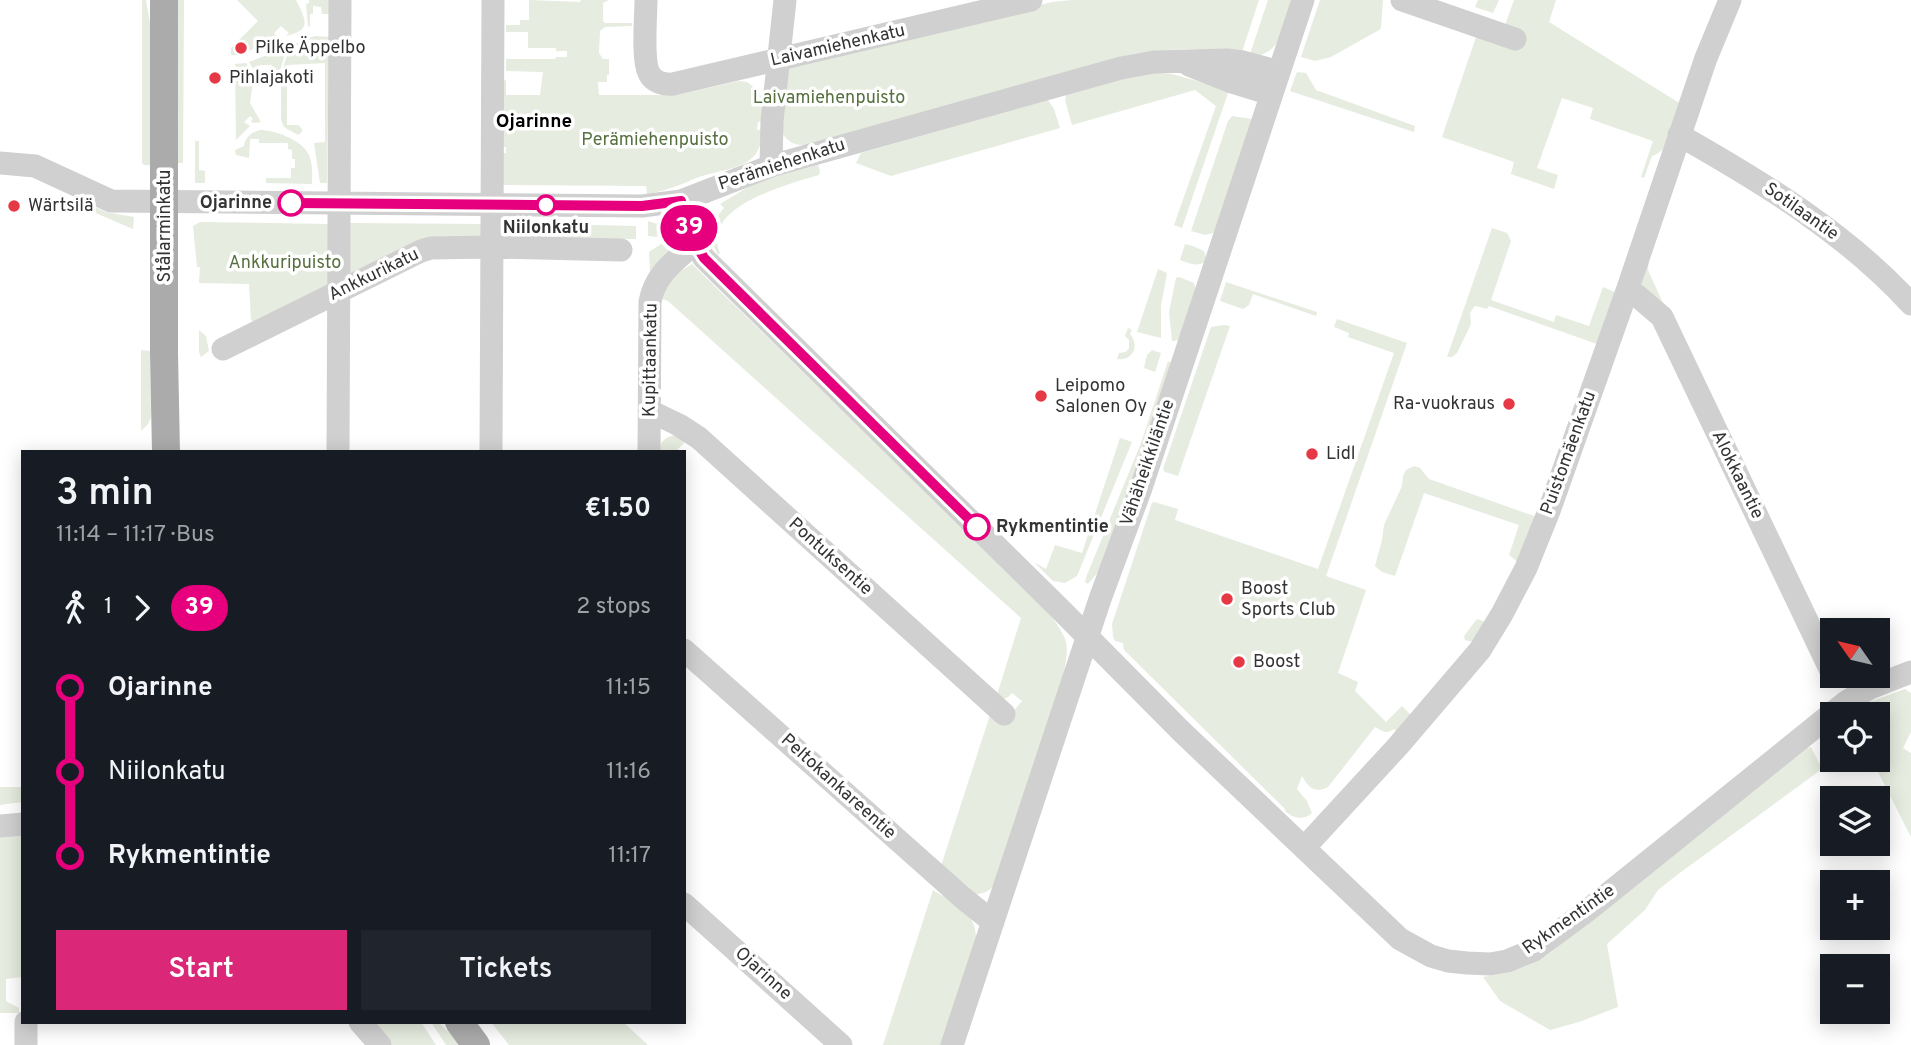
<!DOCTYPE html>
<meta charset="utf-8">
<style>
body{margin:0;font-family:Overpass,sans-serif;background:#20242c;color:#f1f3f6;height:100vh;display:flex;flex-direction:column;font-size:26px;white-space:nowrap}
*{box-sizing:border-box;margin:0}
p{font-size:23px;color:#9ea1a6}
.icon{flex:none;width:38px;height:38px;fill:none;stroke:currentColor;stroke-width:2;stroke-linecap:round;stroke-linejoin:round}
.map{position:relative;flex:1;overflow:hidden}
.drawer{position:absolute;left:21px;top:450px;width:665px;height:574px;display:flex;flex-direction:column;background:#171b24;border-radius:0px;box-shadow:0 4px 18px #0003}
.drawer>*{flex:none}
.badge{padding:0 14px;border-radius:23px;font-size:24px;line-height:46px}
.needle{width:46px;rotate:304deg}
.fabs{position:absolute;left:1820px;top:618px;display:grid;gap:14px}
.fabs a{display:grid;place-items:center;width:70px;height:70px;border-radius:0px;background:#171b24;box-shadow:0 4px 18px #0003;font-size:35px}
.map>.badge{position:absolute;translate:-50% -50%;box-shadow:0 0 0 4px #fff}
.legs{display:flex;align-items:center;gap:10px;height:77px;padding:0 35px;font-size:23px}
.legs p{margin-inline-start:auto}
.headline{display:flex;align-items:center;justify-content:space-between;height:119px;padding:0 35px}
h1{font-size:38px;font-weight:600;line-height:52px}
.button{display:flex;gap:14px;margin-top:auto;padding:14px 35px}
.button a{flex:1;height:80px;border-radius:0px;background:#db2777;color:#fff;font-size:28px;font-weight:600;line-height:80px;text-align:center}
.button a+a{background:#20242c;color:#f1f3f6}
ul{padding:0 35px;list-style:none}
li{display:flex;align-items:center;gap:24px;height:84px;font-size:26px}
li i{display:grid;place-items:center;width:10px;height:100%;margin:0 9px;background:currentColor}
li i::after{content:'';width:18px;height:18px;margin:-9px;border:5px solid;border-radius:50%;background:#171b24}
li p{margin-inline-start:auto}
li:first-child i{background:linear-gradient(#0000 50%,currentColor 0)}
li:last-child i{background:linear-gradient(currentColor 50%,#0000 0)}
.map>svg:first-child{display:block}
</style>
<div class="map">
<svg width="1911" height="1045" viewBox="0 0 1911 1045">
<rect width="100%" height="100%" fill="#fff"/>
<path fill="#e6ecdf" d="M 142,0 L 146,0 L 150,23 L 151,165 L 144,165 L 142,163 Z
M 176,0 L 184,0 L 183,163 L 178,163 Z
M 237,0 L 296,0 C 307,22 311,30 286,36 L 289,33 L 281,26 L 274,33 L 281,40 L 279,42 L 260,46 L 247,52 L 245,51 L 241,55 L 231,55 L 231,48 L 258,21 Z
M 309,0 L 330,0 L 330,14 L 322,14 L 321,7 L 313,6 L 313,14 L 310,14 L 310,27 L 308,26 L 306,4 L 309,3 Z
M 529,0 L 580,2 L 581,0 L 609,0 L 603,3 L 603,21 L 605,23 L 632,23 L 632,26 L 605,27 L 600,31 L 599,53 L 603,59 L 609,59 L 609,75 L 607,75 L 607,82 L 598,82 L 599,95 L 676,95 L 739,81 L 747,82 L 759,91 L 764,108 L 763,121 L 758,122 L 757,130 L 763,129 C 762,139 760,152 751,159 C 737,170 716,171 699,177 C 682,184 666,191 647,194 L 646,186 L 501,185 L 503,153 L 506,153 L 506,147 L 500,147 L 501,82 L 506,80 L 506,95 L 540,95 L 543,72 L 506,71 L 506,59 L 555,59 L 556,57 L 567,57 L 567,51 L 556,51 L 556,48 L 528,48 L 528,32 L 506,32 L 506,25 L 520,25 L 520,20 L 529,20 Z
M 1072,0 L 1259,0 L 1241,55 C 1202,48 1172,48 1133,54 L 816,144 C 802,146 791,147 782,133 L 784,76 L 789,67 L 1052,2 Z
M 1268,0 L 1295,0 C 1285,26 1282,55 1249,57 Z
M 1320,0 L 1383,0 L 1381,28 L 1379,30 L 1331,57 L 1315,61 L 1301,57 Z
M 1478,0 L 1499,0 L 1493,13 L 1475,7 Z
M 1514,0 L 1556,0 L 1549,22 L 1681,104 C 1675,121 1671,151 1652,156 L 1644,178 L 1641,177 L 1653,141 L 1590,119 L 1593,108 L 1562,98 L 1537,168 L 1558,175 L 1554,189 L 1511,174 L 1514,162 L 1442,137 L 1477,34 L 1499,42 Z
M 315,36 L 329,37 L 327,183 L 320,183 L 314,143 L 325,142 L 325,63 L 287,65 L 287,125 L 298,125 L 302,129 L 302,132 L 298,135 L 284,127 L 281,120 C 282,98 277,62 295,45 C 299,40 309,38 315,36 Z
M 285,48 L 286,51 L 279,73 L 276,77 L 267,75 L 265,73 L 272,71 L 272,65 L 260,65 L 260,73 L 262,75 L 257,75 L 249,62 Z
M 246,63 L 254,75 L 250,103 L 261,122 L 253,123 L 251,121 L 253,119 L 250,116 L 244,122 L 250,126 L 236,140 L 235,64 Z
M 1151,72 L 1172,74 L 1229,90 L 1182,228 L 1174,225 L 1216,106 L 1195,90 L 1072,125 L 1065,100 L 1067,91 Z
M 1297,72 L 1306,73 L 1316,90 L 1415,126 L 1414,132 L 1290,91 Z
M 1048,100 L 1054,109 L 1060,128 L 891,176 L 856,163 L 861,153 Z
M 1232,116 L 1252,119 L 1217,232 L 1205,235 L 1191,231 L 1228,121 Z
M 260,130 C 275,130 302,140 309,155 C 313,164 312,175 312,184 L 266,183 L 266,178 L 291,178 L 291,168 L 295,168 L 295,159 L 292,159 L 292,150 L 288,149 L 288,143 L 259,143 L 259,139 L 250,139 L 249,158 L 236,155 L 235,150 L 244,146 C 245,137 252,132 260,130 Z
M 195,141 L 199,141 L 199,170 L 205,171 L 205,183 L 195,183 Z
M 818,165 L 820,171 L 819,175 C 789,184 699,207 720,253 L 718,255 C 708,238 711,223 724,208 L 720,204 L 758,181 Z
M 79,200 L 106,212 L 134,217 L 133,229 L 77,205 L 75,201 Z
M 648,221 L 670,228 L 656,237 L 648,236 Z
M 200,222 L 329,224 L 329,282 L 326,288 L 255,321 L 251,321 L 249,284 L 199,283 L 200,267 L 197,267 L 193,226 Z
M 349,223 L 483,224 L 481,236 L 350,279 Z
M 504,223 L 636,226 L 636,239 L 507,238 L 503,236 L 502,226 Z
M 1492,228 L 1507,233 L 1511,241 L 1491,300 L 1554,322 L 1556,315 L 1589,326 L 1603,287 L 1615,292 L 1597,344 L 1489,306 L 1487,309 L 1476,306 L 1474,307 L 1470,313 L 1471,324 L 1457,353 L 1452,357 L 1447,357 Z
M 676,234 L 682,240 L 651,272 L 650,271 L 649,252 Z
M 1185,244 L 1193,246 L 1204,251 L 1207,261 C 1198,267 1190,264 1180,260 Z
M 1649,255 L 1648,270 L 1671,321 C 1663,312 1644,294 1642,283 C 1641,275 1647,263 1649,255 Z
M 692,264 L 1043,605 C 1049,612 1064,633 1066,642 C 1071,665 1050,717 1042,741 C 1026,789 1010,837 994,886 C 972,906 956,884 940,869 L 990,715 L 1003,724 L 1022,701 L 1012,693 C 1007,699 1004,700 996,698 L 1021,618 L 668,301 L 660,298 L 660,284 Z
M 1158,269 L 1167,273 L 1161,306 L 1161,338 L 1137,332 Z
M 1179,277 L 1194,283 L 1197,294 L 1180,340 L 1172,341 L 1169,312 L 1176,278 Z
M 1226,282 L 1317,312 L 1316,316 L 1253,294 L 1249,305 L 1243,309 L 1220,301 Z
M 1337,319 L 1407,343 L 1326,576 L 1366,590 L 1338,673 L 1358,682 L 1355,691 L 1386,722 L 1402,706 L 1412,716 L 1397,732 L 1394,729 C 1385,735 1383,731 1375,727 L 1328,787 C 1314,794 1308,787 1302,776 L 1297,789 L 1307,801 L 1312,813 C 1303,821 1293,818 1285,811 L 1285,809 L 1124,650 L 1123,643 L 1115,641 L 1113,637 L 1112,624 L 1152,503 L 1154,502 L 1178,509 L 1175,520 L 1318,569 L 1394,353 L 1348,337 L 1349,333 L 1334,327 Z
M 1224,325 L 1230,326 L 1178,476 L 1165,472 L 1163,469 L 1211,327 Z
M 1128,328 L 1132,330 L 1130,334 C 1140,346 1133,361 1117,359 L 1119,353 L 1126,352 L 1129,348 L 1129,340 L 1125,336 Z
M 199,330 L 206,336 L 209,351 L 201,357 L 199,352 Z
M 141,350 L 150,351 L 151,417 L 148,424 L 141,431 Z
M 1152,350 L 1161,353 L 1155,372 L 1144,368 L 1147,355 Z
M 1168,361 L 1173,364 L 1144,450 L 1100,570 L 1088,584 L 1085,582 L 1087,575 L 1141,443 Z
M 675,435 L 688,439 L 676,451 L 660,451 C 659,441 667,437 675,435 Z
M 1120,438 L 1132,442 L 1077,576 L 1065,583 L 1053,581 L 1034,562 L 1046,569 L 1055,545 L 1082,553 Z
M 1414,466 L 1420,468 L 1429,479 L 1537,517 L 1519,563 L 1509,555 L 1519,525 L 1424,493 L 1395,576 L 1382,572 L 1375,566 L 1382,540 L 1384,525 L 1402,486 L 1403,476 L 1406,470 Z
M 1478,619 L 1485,622 L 1473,642 L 1465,640 L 1464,636 L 1476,620 Z
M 1905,689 L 1911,693 L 1911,732 L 1903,748 L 1911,753 L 1911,837 L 1872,760 L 1878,760 L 1878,714 L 1860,714 L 1870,702 Z
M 1811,747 L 1822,769 L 1677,875 L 1658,890 L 1645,910 L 1607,944 L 1618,1007 L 1579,1022 L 1550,1030 L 1500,1001 L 1483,977 C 1508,973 1529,967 1550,953 L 1801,750 Z
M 0,787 L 23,787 L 23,802 L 0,805 Z
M 23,831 L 23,977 L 6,979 L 6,1001 L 19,1008 L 19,1013 L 0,1013 L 0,834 Z
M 933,890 C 954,903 976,911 976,938 L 941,1045 L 883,1045 Z
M 367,1022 L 421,1022 L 436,1045 L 387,1045 Z
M 431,1022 L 438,1022 L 462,1045 L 446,1045 Z
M 491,1022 L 623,1022 L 648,1045 L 509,1045 Z"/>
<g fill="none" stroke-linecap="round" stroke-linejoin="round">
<path stroke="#d0d0d0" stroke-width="23" d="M 646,0 C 646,16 642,60 649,73 C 653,82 664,85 673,84 L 1031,0
M 1402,0 L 1515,39
M 1189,65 L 1232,82 L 1271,94
M 1679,135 C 1762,182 1846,233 1911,304
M 0,163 L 35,166 L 111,201 L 642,206 L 681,201 L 771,166 L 1121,68 L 1154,62 L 1227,60 L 1243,62 L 1279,72
M 771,166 L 772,121 L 785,0
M 681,201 L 695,243 L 704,258 L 1063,612 L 1181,731 L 1400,939 L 1431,956 L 1448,961 L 1467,963 L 1490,964 L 1507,961 L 1534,950 L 1588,910 L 1846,702 L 1870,688 L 1911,672
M 1628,288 L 1662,317 L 1832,673
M 223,349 L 421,251 L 431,248 L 493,247 L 621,250
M 650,411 L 679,425 L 699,438 L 1004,714
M 338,452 L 340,0
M 491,452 L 493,0
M 649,452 L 650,302 C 655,274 674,262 695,243
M 684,650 L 963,898 L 993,922
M 0,826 L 23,824
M 1304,848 L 1398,746 L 1480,650 L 1502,614 L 1526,568 L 1549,511 L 1628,288 L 1706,58 L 1730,0
M 684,904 L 841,1045
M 26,1022 L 26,1045
M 360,1022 L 380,1045
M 952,1045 L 1100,599 L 1141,488 L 1303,0"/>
<path stroke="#ababab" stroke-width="28" d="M 164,0 L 164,353 L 166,452
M 459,1022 L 476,1045"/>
</g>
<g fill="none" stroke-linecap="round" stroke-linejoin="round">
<g stroke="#fff" stroke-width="16">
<path id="line-1" d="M 291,203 L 642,206 L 681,201 L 695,243 L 704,258 L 977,527"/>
</g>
<use href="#line-1" stroke="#e6007e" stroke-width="10"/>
</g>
<g fill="#e63946" stroke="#fff" stroke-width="2.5">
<circle cx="241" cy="48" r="7"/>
<circle cx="215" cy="78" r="7"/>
<circle cx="14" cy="206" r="7"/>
<circle cx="1041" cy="396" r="7"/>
<circle cx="1509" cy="404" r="7"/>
<circle cx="1312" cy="454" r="7"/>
<circle cx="1227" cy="599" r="7"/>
<circle cx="1239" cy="662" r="7"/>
</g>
<g fill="#fff" stroke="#e6007e" stroke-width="3.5">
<circle cx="291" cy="203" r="12"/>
<circle cx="546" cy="205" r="9"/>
<circle cx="977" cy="527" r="12"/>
</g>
<g text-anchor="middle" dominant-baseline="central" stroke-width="7" stroke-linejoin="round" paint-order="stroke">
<g font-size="18" fill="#333" stroke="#fff">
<text transform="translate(838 46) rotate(-13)">Laivamiehenkatu</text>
<text transform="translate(782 165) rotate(-18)">Perämiehenkatu</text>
<text transform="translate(1801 212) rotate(35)">Sotilaantie</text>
<text transform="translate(165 226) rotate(-90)">Stålarminkatu</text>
<text transform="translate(374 275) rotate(-26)">Ankkurikatu</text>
<text transform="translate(651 360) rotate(-89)">Kupittaankatu</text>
<text transform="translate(1569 453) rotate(-70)">Puistomäenkatu</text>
<text transform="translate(1148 463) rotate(-71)">Vähäheikkiläntie</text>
<text transform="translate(1737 475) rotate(64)">Alokkaantie</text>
<text transform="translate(830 557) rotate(42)">Pontuksentie</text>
<text transform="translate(838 787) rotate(42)">Peltokankareentie</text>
<text transform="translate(1569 920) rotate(-35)">Rykmentintie</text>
<text transform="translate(763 974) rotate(42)">Ojarinne</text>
</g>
<g font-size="18" fill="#333" stroke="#fff" text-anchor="start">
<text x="255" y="48">Pilke Äppelbo</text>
<text x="229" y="78">Pihlajakoti</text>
<text x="28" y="206">Wärtsilä</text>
<text x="1055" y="386">Leipomo<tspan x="1055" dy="21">Salonen Oy</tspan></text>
<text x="1495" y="404" text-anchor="end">Ra-vuokraus</text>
<text x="1326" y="454">Lidl</text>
<text x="1241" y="589">Boost<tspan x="1241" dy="21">Sports Club</tspan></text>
<text x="1253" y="662">Boost</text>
</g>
<g font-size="18" fill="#56703f" stroke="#fff">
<text x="829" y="98">Laivamiehenpuisto</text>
<text x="655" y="140">Perämiehenpuisto</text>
<text x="285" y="263">Ankkuripuisto</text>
</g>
<g font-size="18" font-weight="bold" fill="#333" stroke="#fff" text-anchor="end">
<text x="272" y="203">Ojarinne</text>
<text x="546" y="228" text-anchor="middle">Niilonkatu</text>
<text x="996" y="527" text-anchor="start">Rykmentintie</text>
</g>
<g font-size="19" font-weight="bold" fill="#000" stroke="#fff">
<text x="534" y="122">Ojarinne</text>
</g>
</g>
</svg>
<div class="fabs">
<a><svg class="needle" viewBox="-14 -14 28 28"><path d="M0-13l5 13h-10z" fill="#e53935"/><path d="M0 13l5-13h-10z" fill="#9ea1a6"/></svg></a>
<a><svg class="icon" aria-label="locate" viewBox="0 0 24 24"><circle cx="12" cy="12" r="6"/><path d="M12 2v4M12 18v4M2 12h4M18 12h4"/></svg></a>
<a><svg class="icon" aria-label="layers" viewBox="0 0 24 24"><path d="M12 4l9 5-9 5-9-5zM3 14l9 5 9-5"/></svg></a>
<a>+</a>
<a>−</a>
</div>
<b class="badge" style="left:689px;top:228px;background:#e6007e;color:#fff">39</b>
<section class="drawer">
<div class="headline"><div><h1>3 min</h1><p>11:14 – 11:17 · Bus</p></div><b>€1.50</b></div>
<div class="legs"><svg class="icon" aria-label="walk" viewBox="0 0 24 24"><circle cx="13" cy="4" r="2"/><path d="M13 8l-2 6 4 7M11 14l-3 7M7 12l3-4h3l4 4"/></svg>1<svg class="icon" aria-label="forward" viewBox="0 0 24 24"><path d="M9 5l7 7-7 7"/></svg><b class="badge" style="background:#e6007e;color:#fff">39</b><p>2 stops</p></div>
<ul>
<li><i style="color:#e6007e"></i><b>Ojarinne</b><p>11:15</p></li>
<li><i style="color:#e6007e"></i><span>Niilonkatu</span><p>11:16</p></li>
<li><i style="color:#e6007e"></i><b>Rykmentintie</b><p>11:17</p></li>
</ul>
<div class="button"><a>Start</a><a>Tickets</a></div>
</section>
</div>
